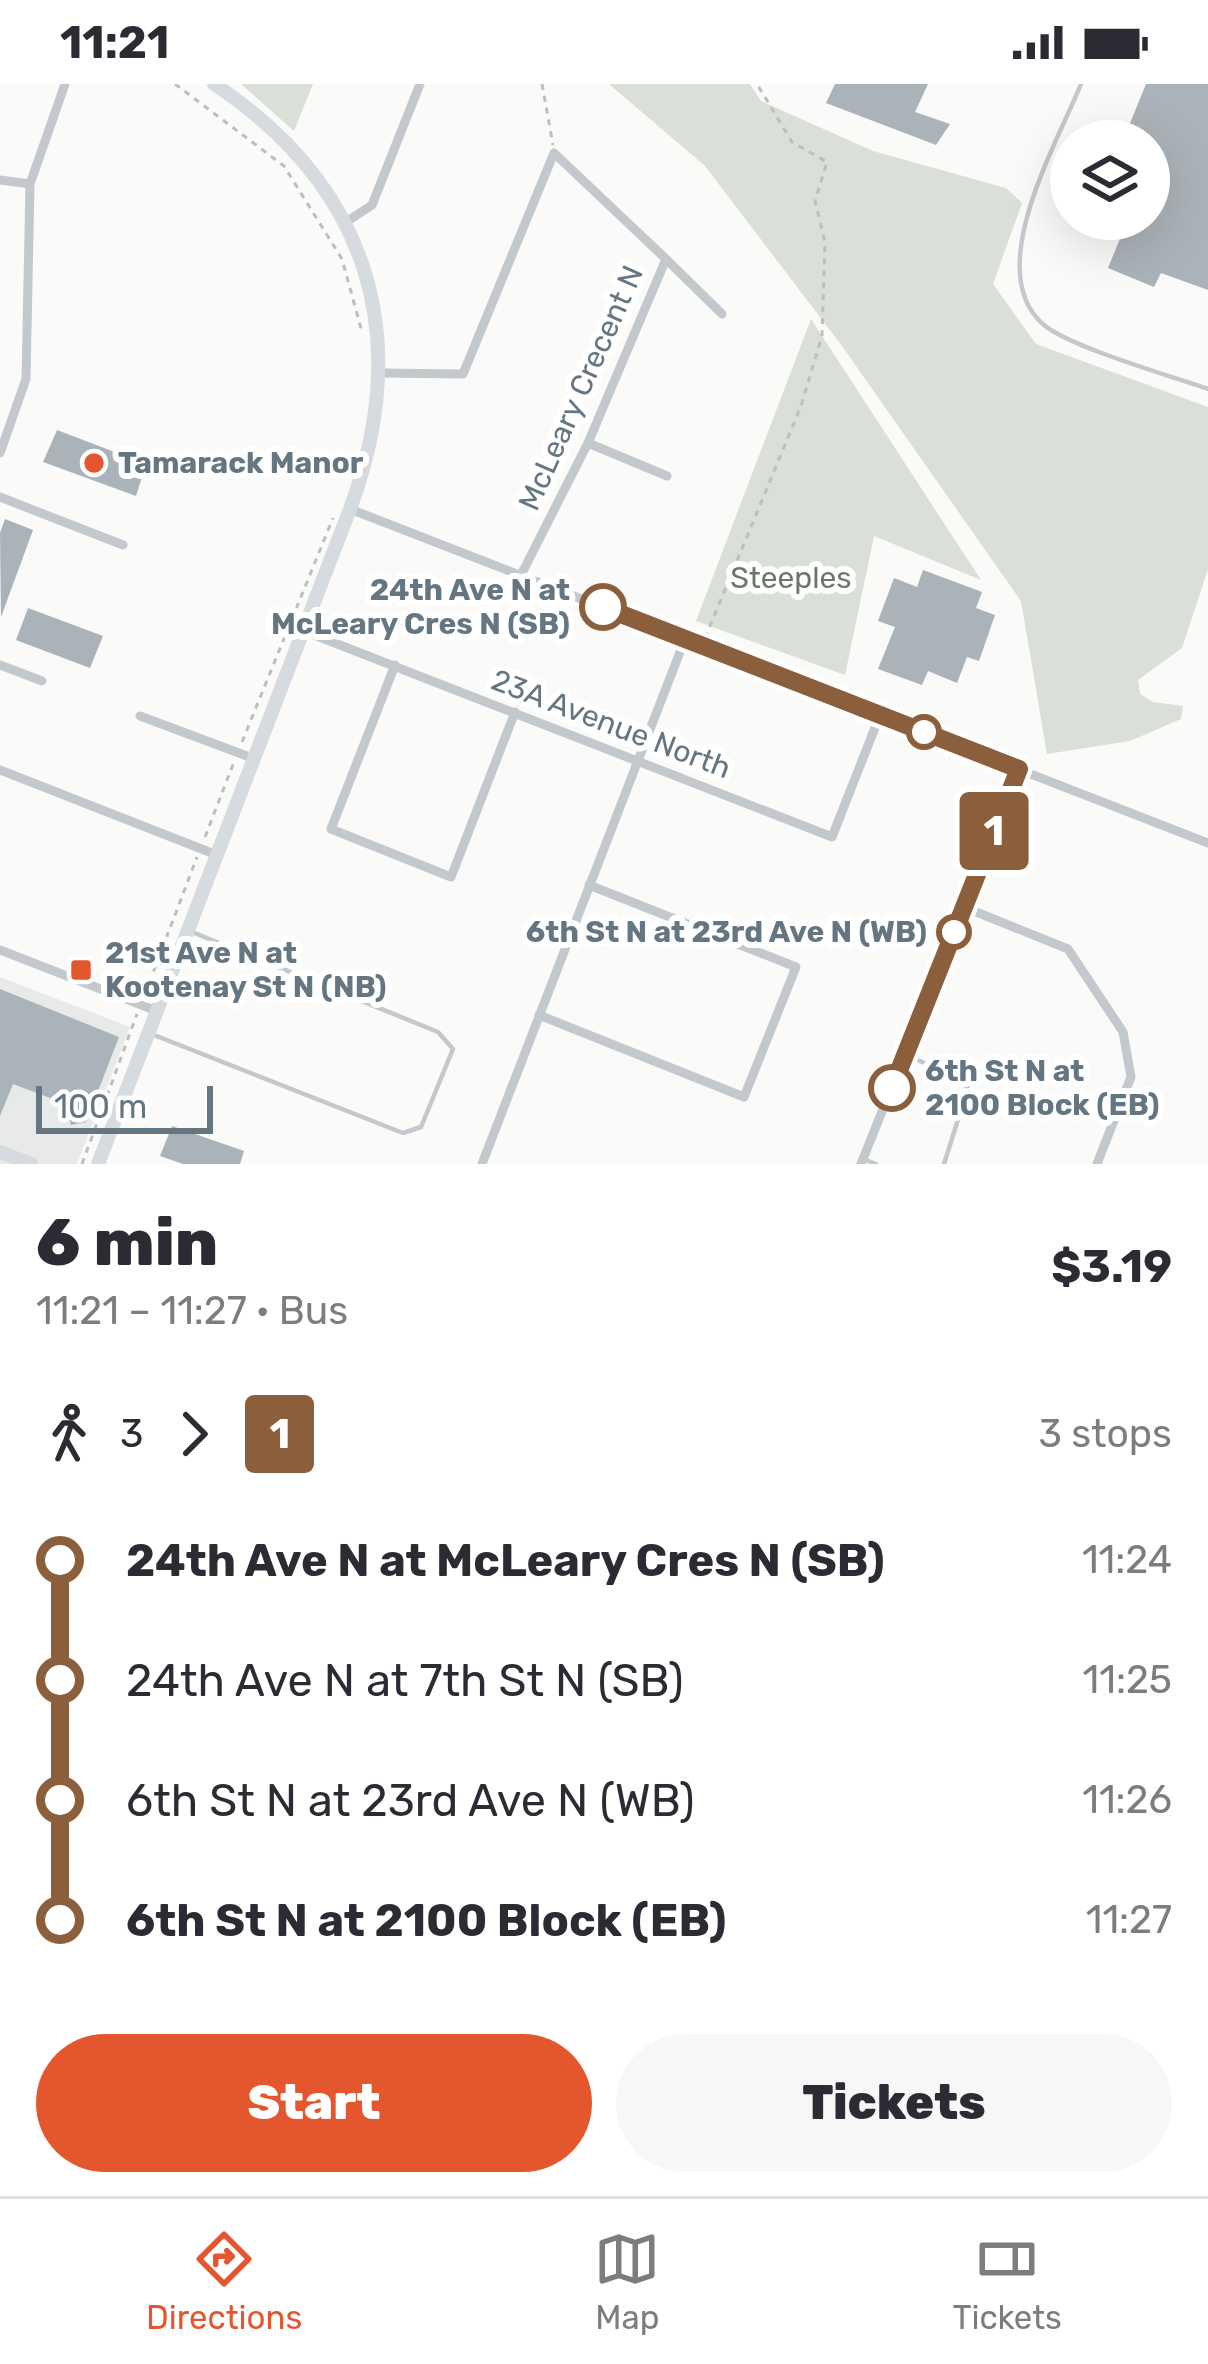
<!DOCTYPE html>
<meta charset="utf-8">
<style>
body{margin:0;font-family:Rubik,sans-serif;background:#f7f7f7;color:#2b2b33;height:100vh;display:flex;flex-direction:column;font-size:45px;white-space:nowrap}
*{box-sizing:border-box;margin:0}
p{font-size:39px;color:#7c7c81}
.icon{flex:none;width:66px;height:66px;fill:none;stroke:currentColor;stroke-width:2;stroke-linecap:round;stroke-linejoin:round}
.map{position:relative;height:1080px;overflow:hidden}
.details{display:flex;flex-direction:column;background:#fff;flex:1}
.details>*{flex:none}
.badge{padding:0 24px;border-radius:9px;font-size:42px;line-height:78px}
.controls{position:absolute;left:1050px;top:36px;display:grid;gap:24px}
.controls a{display:grid;place-items:center;width:120px;height:120px;border-radius:50%;background:#fff;box-shadow:0 12px 48px #0002;font-size:60px}
.scale{position:absolute;left:36px;bottom:30px;width:177px;box-sizing:border-box;padding-left:12px;border:6px solid #657683;border-top:0;font-size:33px;line-height:42px;white-space:nowrap;color:#657683;-webkit-text-stroke:9px #fff;paint-order:stroke}
.map>.badge{position:absolute;translate:-50% -50%;box-shadow:0 0 0 6px #fff}
.legs{display:flex;align-items:center;gap:18px;height:132px;padding:0 36px;font-size:39px}
.legs p{margin-inline-start:auto}
.headline{display:flex;align-items:center;justify-content:space-between;height:204px;padding:0 36px}
h1{font-size:66px;font-weight:800;line-height:90px}
.button{display:flex;gap:24px;margin-top:auto;padding:24px 36px}
.button a{flex:1;height:138px;border-radius:72px;background:#e4572e;color:#fff;font-size:48px;font-weight:800;line-height:138px;text-align:center}
.button a+a{background:#f7f7f7;color:#2b2b33}
ul{padding:0 36px;list-style:none}
li{display:flex;align-items:center;gap:42px;height:120px;font-size:45px}
li i{display:grid;place-items:center;width:18px;height:100%;margin:0 15px;background:currentColor}
li i::after{content:'';width:30px;height:30px;margin:-15px;border:9px solid;border-radius:50%;background:#fff}
li p{margin-inline-start:auto}
li:first-child i{background:linear-gradient(#0000 50%,currentColor 0)}
li:last-child i{background:linear-gradient(currentColor 50%,#0000 0)}
.status{display:flex;justify-content:space-between;align-items:center;height:84px;padding:0 60px;background:#fff;direction:ltr}
.status svg{height:33px;fill:currentColor}
.tab-bar{display:flex;justify-content:space-around;align-items:center;height:168px;border-top:3px solid #e1e1e2;background:#fff;font-size:33px;color:#7c7c81}
.tab-bar a{display:grid;justify-items:center;gap:6px}
.tab-bar .active{color:#e4572e}
.map>svg:first-child{display:block}
</style>
<div class="status"><b>11:21</b><svg viewBox="0 0 49 12"><path d="M0 12V9h3v3zM5 12V6h3v6zM10 12V3h3v9zM15 12V0h3v12zM26 1h20v11H26zM47 4h2v5h-2z"/></svg></div>
<div class="map">
<svg width="1208" height="1080" viewBox="0 0 1208 1080">
<rect width="100%" height="100%" fill="#fafaf8"/>
<path fill="#e8e9e9" d="M 0,893 L 130,943 L 77,1080 L 0,1080 Z"/>
<path fill="#dadfd7" d="M 241,0 L 313,0 L 294,47 Z
M 609,0 L 750,0 L 761,17 L 873,67 L 1006,104 L 1022,119 L 993,200 L 1036,260 L 1208,323 L 1208,485 L 1182,564 L 1138,596 L 1140,610 L 1153,618 L 1183,622 L 1181,635 L 1130,657 L 1047,670 L 1021,517 L 842,262 L 705,82 Z
M 811,235 L 981,496 L 874,452 L 845,591 L 696,537 Z"/>
<path fill="#aab3b9" d="M 835,0 L 928,0 L 915,28 L 950,40 L 936,61 L 826,19 Z
M 1146,0 L 1208,0 L 1208,206 L 1161,189 L 1154,203 L 1108,184 L 1128,135 L 1149,135 L 1149,85 L 1159,61 L 1126,49 Z
M 57,346 L 146,380 L 136,412 L 43,378 Z
M 5,435 L 33,446 L 1,533 L 0,449 Z
M 923,486 L 982,508 L 976,524 L 995,531 L 979,577 L 967,573 L 957,599 L 928,587 L 922,601 L 878,585 L 895,543 L 878,537 L 894,494 L 917,503 Z
M 28,524 L 103,552 L 90,584 L 16,556 Z
M 0,905 L 119,953 L 86,1038 L 71,1041 L 66,1020 L 13,1000 L 0,1032 Z
M 172,1042 L 244,1067 L 240,1080 L 183,1080 L 160,1072 Z"/>
<g fill="none" stroke-linecap="round" stroke-linejoin="round">
<path stroke="#bbbfc2" stroke-width="3" stroke-dasharray="6 6" stroke-linecap="butt" d="M 175,0 L 284,82 L 342,175 L 362,248
M 542,0 L 553,61
M 705,554 L 801,322 L 822,252 L 825,158 L 815,117 L 827,78 L 792,58 L 757,0
M 242,658 L 333,434
M 205,753 L 234,678
M 145,910 L 197,773
M 82,1080 L 137,930"/>
<path stroke="#c3c8cc" stroke-width="4.5" d="M 1081,0 C 1057,60 981,188 1044,241 C 1070,263 1171,292 1208,305
M 154,951 L 403,1049 L 421,1043 L 453,965 L 438,948 L 192,848
M 908,972 L 953,991 L 968,1004 L 944,1080
M 863,1075 L 876,1080"/>
<path stroke="#c3c8cc" stroke-width="9" d="M 0,96 L 30,100
M 346,138 L 372,121 L 420,0
M 666,175 L 722,230
M 381,289 L 463,290 L 554,69 L 666,175 L 588,359 L 521,491
M 588,359 L 667,392
M 0,369 L 26,295 L 30,100 L 65,0
M 0,413 L 123,461
M 350,425 L 1208,759
M 304,547 L 832,753 L 880,631
M 0,581 L 42,597
M 395,581 L 331,745 L 451,793 L 515,628
M 140,632 L 255,675
M 0,686 L 217,771
M 964,823 L 1068,865 L 1123,948 L 1131,993 L 1097,1080
M 0,866 L 157,927
M 539,931 L 744,1013 L 796,883 L 589,801
M 482,1080 L 685,555
M 861,1080 L 1019,685"/>
<path stroke="#d6dbdf" stroke-width="14" d="M 0,1068 L 31,1080
M 98,1080 L 350,425 C 414,252 369,103 214,0"/>
</g>
<g fill="none" stroke-linecap="round" stroke-linejoin="round">
<g stroke="#fff" stroke-width="27">
<path id="line-1" d="M 603,523 L 1019,685 L 892,1004"/>
</g>
<use href="#line-1" stroke="#8b5e3c" stroke-width="18"/>
</g>
<g fill="#e4572e" stroke="#fff" stroke-width="4.5">
<circle cx="94" cy="379" r="12"/>
<rect x="69" y="874" width="24" height="24" rx="6"/>
</g>
<g fill="#fff" stroke="#8b5e3c" stroke-width="6">
<circle cx="603" cy="523" r="21"/>
<circle cx="924" cy="648" r="15"/>
<circle cx="954" cy="848" r="15"/>
<circle cx="892" cy="1004" r="21"/>
</g>
<g text-anchor="middle" dominant-baseline="central" stroke-width="12" stroke-linejoin="round" paint-order="stroke">
<g font-size="30" fill="#657683" stroke="#fff">
<text transform="translate(581 304) rotate(-66)">McLeary Crecent N</text>
<text transform="translate(611 640) rotate(21)">23A Avenue North</text>
</g>
<g font-size="30" font-weight="bold" fill="#657683" stroke="#fff" text-anchor="start">
<text x="118" y="379">Tamarack Manor</text>
<text x="105" y="869">21st Ave N at<tspan x="105" dy="34">Kootenay St N (NB)</tspan></text>
</g>
<g font-size="30" fill="#687a64" stroke="#fff">
<text x="791" y="494">Steeples</text>
</g>
<g font-size="30" font-weight="bold" fill="#657683" stroke="#fff" text-anchor="end">
<text x="570" y="506">24th Ave N at<tspan x="570" dy="34">McLeary Cres N (SB)</tspan></text>
<text x="927" y="848">6th St N at 23rd Ave N (WB)</text>
<text x="925" y="987" text-anchor="start">6th St N at<tspan x="925" dy="34">2100 Block (EB)</tspan></text>
</g>
</g>
</svg>
<div class="controls">
<a><svg class="icon" aria-label="layers" viewBox="0 0 24 24"><path d="M12 4l9 5-9 5-9-5zM3 14l9 5 9-5"/></svg></a>
</div>
<div class="scale">100 m</div>
<b class="badge" style="left:994px;top:747px;background:#8b5e3c;color:#fff">1</b>
</div>
<section class="details">
<div class="headline"><div><h1>6 min</h1><p>11:21 – 11:27 · Bus</p></div><b>$3.19</b></div>
<div class="legs"><svg class="icon" aria-label="walk" viewBox="0 0 24 24"><circle cx="13" cy="4" r="2"/><path d="M13 8l-2 6 4 7M11 14l-3 7M7 12l3-4h3l4 4"/></svg>3<svg class="icon" aria-label="forward" viewBox="0 0 24 24"><path d="M9 5l7 7-7 7"/></svg><b class="badge" style="background:#8b5e3c;color:#fff">1</b><p>3 stops</p></div>
<ul>
<li><i style="color:#8b5e3c"></i><b>24th Ave N at McLeary Cres N (SB)</b><p>11:24</p></li>
<li><i style="color:#8b5e3c"></i><span>24th Ave N at 7th St N (SB)</span><p>11:25</p></li>
<li><i style="color:#8b5e3c"></i><span>6th St N at 23rd Ave N (WB)</span><p>11:26</p></li>
<li><i style="color:#8b5e3c"></i><b>6th St N at 2100 Block (EB)</b><p>11:27</p></li>
</ul>
<div class="button"><a>Start</a><a>Tickets</a></div>
</section>
<nav class="tab-bar">
<a class="active"><svg class="icon" aria-label="directions" viewBox="0 0 24 24"><path d="M12 3l9 9-9 9-9-9zM9 14v-3h6M13 9l2 2-2 2"/></svg>Directions</a>
<a><svg class="icon" aria-label="map" viewBox="0 0 24 24"><path d="M3 6l6-2 6 2 6-2v14l-6 2-6-2-6 2zM9 4v14M15 6v14"/></svg>Map</a>
<a><svg class="icon" aria-label="tickets" viewBox="0 0 24 24"><path d="M3 7h18v10H3zM15 7v10"/></svg>Tickets</a>
</nav>
